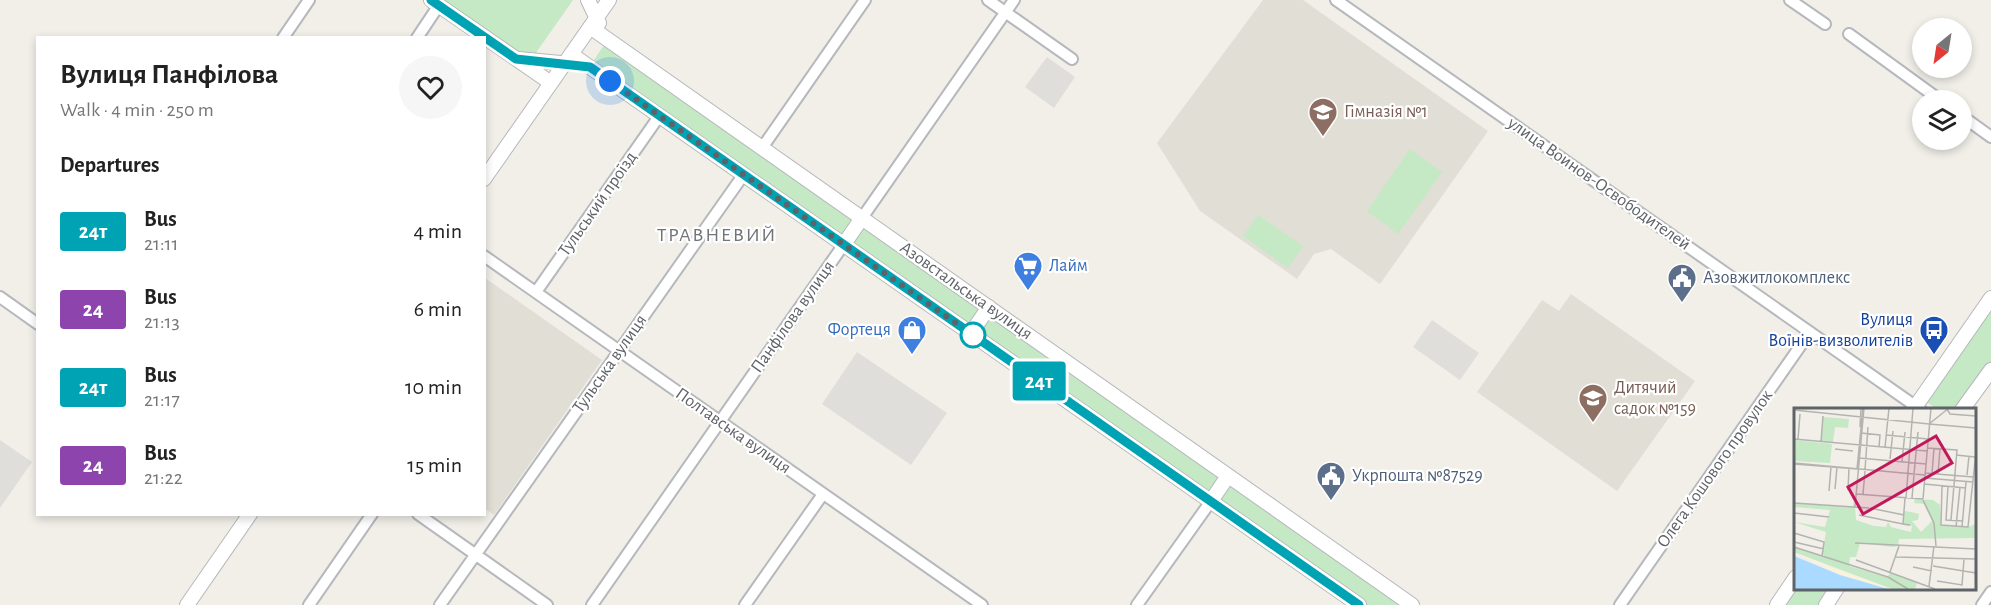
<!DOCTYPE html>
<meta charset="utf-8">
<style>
body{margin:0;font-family:"Alegreya Sans",sans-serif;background:#f6f6f6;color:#222;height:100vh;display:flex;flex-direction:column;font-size:22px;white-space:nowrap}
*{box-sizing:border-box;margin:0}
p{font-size:20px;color:#767676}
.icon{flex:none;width:33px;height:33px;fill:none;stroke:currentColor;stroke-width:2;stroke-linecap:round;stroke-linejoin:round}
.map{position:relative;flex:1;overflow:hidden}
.sheet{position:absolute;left:36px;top:36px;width:450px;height:480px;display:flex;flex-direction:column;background:#fff;border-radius:0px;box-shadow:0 3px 9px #0003}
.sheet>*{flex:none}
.badge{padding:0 12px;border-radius:4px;font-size:21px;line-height:39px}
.needle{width:39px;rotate:210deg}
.controls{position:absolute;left:1912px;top:18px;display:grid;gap:12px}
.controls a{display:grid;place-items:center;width:60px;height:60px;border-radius:50%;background:#fff;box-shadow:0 3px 9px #0003;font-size:30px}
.you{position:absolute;width:30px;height:30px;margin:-15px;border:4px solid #fff;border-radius:50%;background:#1a73e8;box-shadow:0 0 0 9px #1a73e833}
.map>.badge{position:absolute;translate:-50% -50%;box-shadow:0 0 0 3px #fff}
h2{padding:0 24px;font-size:22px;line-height:54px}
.round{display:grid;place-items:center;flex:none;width:63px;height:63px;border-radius:32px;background:#f6f6f6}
.summary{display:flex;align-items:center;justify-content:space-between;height:102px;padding:0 24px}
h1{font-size:28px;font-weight:700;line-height:45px}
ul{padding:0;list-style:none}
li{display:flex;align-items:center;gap:18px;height:78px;padding:0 24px}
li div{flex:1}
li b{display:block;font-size:22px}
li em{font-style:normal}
li .badge{min-width:66px;font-weight:700;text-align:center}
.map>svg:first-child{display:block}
</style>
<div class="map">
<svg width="1991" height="605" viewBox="0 0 1991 605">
<rect width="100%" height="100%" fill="#f1efe8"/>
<path fill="#e0deda" d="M 1047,57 L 1075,77 L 1054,108 L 1025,87 Z
M 1432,320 L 1479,353 L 1460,380 L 1413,347 Z
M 857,352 L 947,413 L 911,465 L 822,404 Z
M 0,440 L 32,462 L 0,508 Z"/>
<path fill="#e1ded6" d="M 1263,0 L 1303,0 L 1488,131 L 1380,284 L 1331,249 L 1314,254 L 1297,279 L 1200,211 L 1157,143 Z
M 485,278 L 602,360 L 494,515 L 484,508 Z
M 1571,294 L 1695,381 L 1617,491 L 1477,392 L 1542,300 L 1559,311 Z"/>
<path fill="#c5e8c5" d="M 437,0 L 573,0 L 533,57 L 517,56 Z
M 606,42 L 1405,605 L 1363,605 L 592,63 Z
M 1410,149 L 1442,172 L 1398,234 L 1367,211 Z
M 1258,215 L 1303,246 L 1288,268 L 1243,236 Z
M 1991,305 L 1991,364 L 1959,410 L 1938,410 L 1924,400 Z
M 1796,588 L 1833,589 L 1822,605 L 1781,605 Z"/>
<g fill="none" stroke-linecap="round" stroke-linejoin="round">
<g stroke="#b5b8bc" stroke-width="14">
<path id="minor" d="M 988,0 L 1072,59
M 1336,0 L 1921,410
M 1790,0 L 1825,24
M 1849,34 L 1940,100
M 283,38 L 309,0
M 417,38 L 439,5
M 1962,116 L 1991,137
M 762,148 L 865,0
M 862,218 L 1014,0
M 484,256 L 982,605
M 536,292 L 660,115
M 0,297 L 38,324
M 418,514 L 547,605
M 309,605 L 372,514
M 440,605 L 744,174
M 592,605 L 844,244
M 745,605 L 823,494
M 1137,605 L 1211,501
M 1620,605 L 1810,332
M 1982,605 L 1991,592"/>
</g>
<g stroke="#b5b8bc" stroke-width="16">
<path id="tertiary" d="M 431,0 L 551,83
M 588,0 L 599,23
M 590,27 L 1412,605
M 571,54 L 1359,605
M 518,59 L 571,64
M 484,179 L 609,0
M 844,244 L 862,218
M 971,333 L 989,307
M 1913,410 L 1991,298
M 1962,410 L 1991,370
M 1211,501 L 1228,476
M 187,605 L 250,514
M 1777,605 L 1796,577
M 1826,605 L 1837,588"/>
</g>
<use href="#minor" stroke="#fff" stroke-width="10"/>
<use href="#tertiary" stroke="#fff" stroke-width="14"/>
</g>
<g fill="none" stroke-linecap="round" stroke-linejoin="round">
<g stroke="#fff" stroke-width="14">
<path id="line" d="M 431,0 L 516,59 L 590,67 L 1359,605"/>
</g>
<use href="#line" stroke="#00a3b4" stroke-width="9"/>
<path stroke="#5f6368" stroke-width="6" stroke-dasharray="0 10.8" d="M 610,81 L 973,335"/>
</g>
<defs>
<g id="school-pin" transform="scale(1.5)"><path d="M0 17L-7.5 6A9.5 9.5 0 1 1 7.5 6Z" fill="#8d6e63" stroke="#fff"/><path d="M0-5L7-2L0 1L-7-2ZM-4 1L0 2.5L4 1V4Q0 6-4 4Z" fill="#fff"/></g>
<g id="supermarket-pin" transform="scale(1.5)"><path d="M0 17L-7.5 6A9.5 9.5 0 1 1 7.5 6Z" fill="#3f7fe0" stroke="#fff"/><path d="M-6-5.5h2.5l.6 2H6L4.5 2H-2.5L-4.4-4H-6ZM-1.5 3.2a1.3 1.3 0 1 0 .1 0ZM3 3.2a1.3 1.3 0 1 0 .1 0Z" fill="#fff"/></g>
<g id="civic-pin" transform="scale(1.5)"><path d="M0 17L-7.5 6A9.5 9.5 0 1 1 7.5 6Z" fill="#5c6f8a" stroke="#fff"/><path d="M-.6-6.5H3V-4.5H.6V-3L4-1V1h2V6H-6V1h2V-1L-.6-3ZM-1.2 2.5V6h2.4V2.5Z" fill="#fff"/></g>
<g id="shop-pin" transform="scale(1.5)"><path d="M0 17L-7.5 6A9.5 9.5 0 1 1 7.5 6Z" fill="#3f7fe0" stroke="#fff"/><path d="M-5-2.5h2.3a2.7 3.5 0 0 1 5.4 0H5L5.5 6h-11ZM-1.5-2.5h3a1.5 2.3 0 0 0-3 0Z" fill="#fff"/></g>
<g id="bus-pin" transform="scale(1.5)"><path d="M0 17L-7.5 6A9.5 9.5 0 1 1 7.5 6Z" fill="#1a4fb4" stroke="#fff"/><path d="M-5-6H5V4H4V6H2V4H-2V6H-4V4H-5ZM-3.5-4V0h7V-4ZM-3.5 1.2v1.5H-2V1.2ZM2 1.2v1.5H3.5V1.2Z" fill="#fff"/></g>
</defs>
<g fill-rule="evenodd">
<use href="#school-pin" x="1323" y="112"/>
<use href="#supermarket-pin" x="1028" y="266"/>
<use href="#civic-pin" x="1682" y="278"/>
<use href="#shop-pin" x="912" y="330"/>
<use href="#bus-pin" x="1934" y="330"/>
<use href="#school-pin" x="1593" y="398"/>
<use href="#civic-pin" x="1331" y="476"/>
</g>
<circle fill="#fff" stroke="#00a3b4" stroke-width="3" cx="973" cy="335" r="12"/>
<g text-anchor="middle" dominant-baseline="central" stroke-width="4.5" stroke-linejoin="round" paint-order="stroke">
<g font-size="18" fill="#785e54" stroke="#fff" text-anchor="start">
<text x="1344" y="112">Гімназія №1</text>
<text x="1614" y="388">Дитячий<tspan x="1614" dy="21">садок №159</tspan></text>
</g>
<g font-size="18" fill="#5f6368" stroke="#fff">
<text transform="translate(1599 184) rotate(35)">улица Воинов-Освободителей</text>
<text transform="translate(598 204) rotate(-55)">Тульський проїзд</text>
<text transform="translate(966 291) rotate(35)">Азовстальська вулиця</text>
<text transform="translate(793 317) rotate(-55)">Панфілова вулиця</text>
<text transform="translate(610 364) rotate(-55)">Тульська вулиця</text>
<text transform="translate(733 431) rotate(35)">Полтавська вулиця</text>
<text transform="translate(1715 469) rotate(-55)">Олега Кошового провулок</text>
</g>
<g font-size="18" fill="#366cbe" stroke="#fff" text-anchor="start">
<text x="1049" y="266">Лайм</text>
<text x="891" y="330" text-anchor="end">Фортеця</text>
</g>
<g font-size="18" fill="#4e5e75" stroke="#fff" text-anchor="start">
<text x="1703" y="278">Азовжитлокомплекс</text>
<text x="1352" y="476">Укрпошта №87529</text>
</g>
<g font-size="18" fill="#164399" stroke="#fff" text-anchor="end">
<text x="1913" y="320">Вулиця<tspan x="1913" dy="21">Воїнів-визволителів</tspan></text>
</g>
<g font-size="20" letter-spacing="1.5" fill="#70757a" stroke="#fff">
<text x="717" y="235">ТРАВНЕВИЙ</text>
</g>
</g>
<g transform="translate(1794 408)">
<rect width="182" height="182" fill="#f1efe8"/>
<path d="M 29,9 L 55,11 L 54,20 L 41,19 L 39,34 L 27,33 ZM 0,32 L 38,36 L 36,55 L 0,53 ZM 60,86 L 62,112 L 80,118 L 92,119 L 94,114 L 97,119 L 117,124 L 118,118 L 109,117 L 110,103 L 117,104 L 125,106 L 124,112 L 118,113 L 127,124 L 138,113 L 130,96 L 120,95 L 121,91 L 139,92 L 146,97 L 147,117 L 174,119 L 181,116 L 181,130 L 105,131 L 104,138 L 99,139 L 66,135 L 62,149 L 56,149 L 55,158 L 93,169 L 96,165 L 123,175 L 121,181 L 98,181 L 0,144 L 0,139 L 28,148 L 32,124 L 0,114 L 31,119 L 36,102 L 0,99 L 0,95 L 59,99 Z" fill="#c5e8c5"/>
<path d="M 0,144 L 35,159 L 98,181 L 47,167 Z" fill="#fbf3d9"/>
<path d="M 0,148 L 46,167 L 94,181 L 0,181 Z" fill="#aadaff"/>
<path fill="none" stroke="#b3b3b1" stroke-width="1.5" d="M 153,1 L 156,6 L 182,8M 0,2 L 135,16 L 155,0M 135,16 L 182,20M 66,19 L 67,0M 67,25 L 86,27 L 85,39M 92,27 L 134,31M 0,31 L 133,43M 4,31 L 6,6M 27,34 L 29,8M 91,39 L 95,0M 133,40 L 163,42 L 157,112M 41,41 L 59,43M 162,47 L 181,49M 65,50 L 132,56M 96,51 L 99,23M 108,54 L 111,24M 0,55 L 131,67M 0,56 L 63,61 L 69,0M 71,62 L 74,19M 131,65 L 179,69M 120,66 L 124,24M 138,66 L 140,40M 144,66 L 146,41M 173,67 L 175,48M 131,70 L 179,74M 130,76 L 172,80M 148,78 L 147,117 L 174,119 L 182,44M 154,78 L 152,112 L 169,113M 41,81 L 43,59M 54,82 L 55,60M 35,83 L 37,59M 62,86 L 129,91M 69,86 L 71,63M 111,90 L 109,116 L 116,117M 112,90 L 119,0M 118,90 L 120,67M 129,91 L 137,0M 129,92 L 140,115 L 142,138M 0,95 L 75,100M 61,99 L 70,0M 76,100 L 110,107M 0,105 L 35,109M 65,107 L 109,116M 162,119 L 166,79M 168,119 L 172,74M 0,125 L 30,134 L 28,148M 0,134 L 30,141M 61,135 L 182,141M 0,139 L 94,169M 102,149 L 182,151M 62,152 L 141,181M 139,158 L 182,165M 119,159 L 138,163M 96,164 L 105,138M 94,169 L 114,181M 143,173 L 168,177 L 170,151M 135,178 L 140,138"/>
<path fill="#c2185b" fill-opacity="0.15" stroke="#c2185b" stroke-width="3" d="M 142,28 L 158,55 L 69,106 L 54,79 Z"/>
<rect width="182" height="182" fill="none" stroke="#5f6368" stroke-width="3"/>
</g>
</svg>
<div class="controls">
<a><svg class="needle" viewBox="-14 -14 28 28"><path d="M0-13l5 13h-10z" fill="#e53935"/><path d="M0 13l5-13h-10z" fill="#767676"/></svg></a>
<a><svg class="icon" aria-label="layers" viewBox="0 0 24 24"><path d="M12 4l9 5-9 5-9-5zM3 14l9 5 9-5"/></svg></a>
</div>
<div class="you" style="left:610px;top:81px"></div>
<b class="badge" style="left:1039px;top:381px;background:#00a3b4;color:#fff">24т</b>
<section class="sheet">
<div class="summary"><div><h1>Вулиця Панфілова</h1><p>Walk · 4 min · 250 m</p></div><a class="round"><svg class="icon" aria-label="heart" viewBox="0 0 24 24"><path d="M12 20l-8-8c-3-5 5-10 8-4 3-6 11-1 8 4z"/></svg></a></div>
<h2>Departures</h2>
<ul>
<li><span class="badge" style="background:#00a3b4;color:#fff">24т</span><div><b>Bus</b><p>21:11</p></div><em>4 min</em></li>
<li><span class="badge" style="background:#8e44ad;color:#fff">24</span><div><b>Bus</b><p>21:13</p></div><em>6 min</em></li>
<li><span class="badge" style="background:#00a3b4;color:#fff">24т</span><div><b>Bus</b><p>21:17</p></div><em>10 min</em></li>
<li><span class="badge" style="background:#8e44ad;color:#fff">24</span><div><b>Bus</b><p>21:22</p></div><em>15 min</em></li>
</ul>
</section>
</div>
